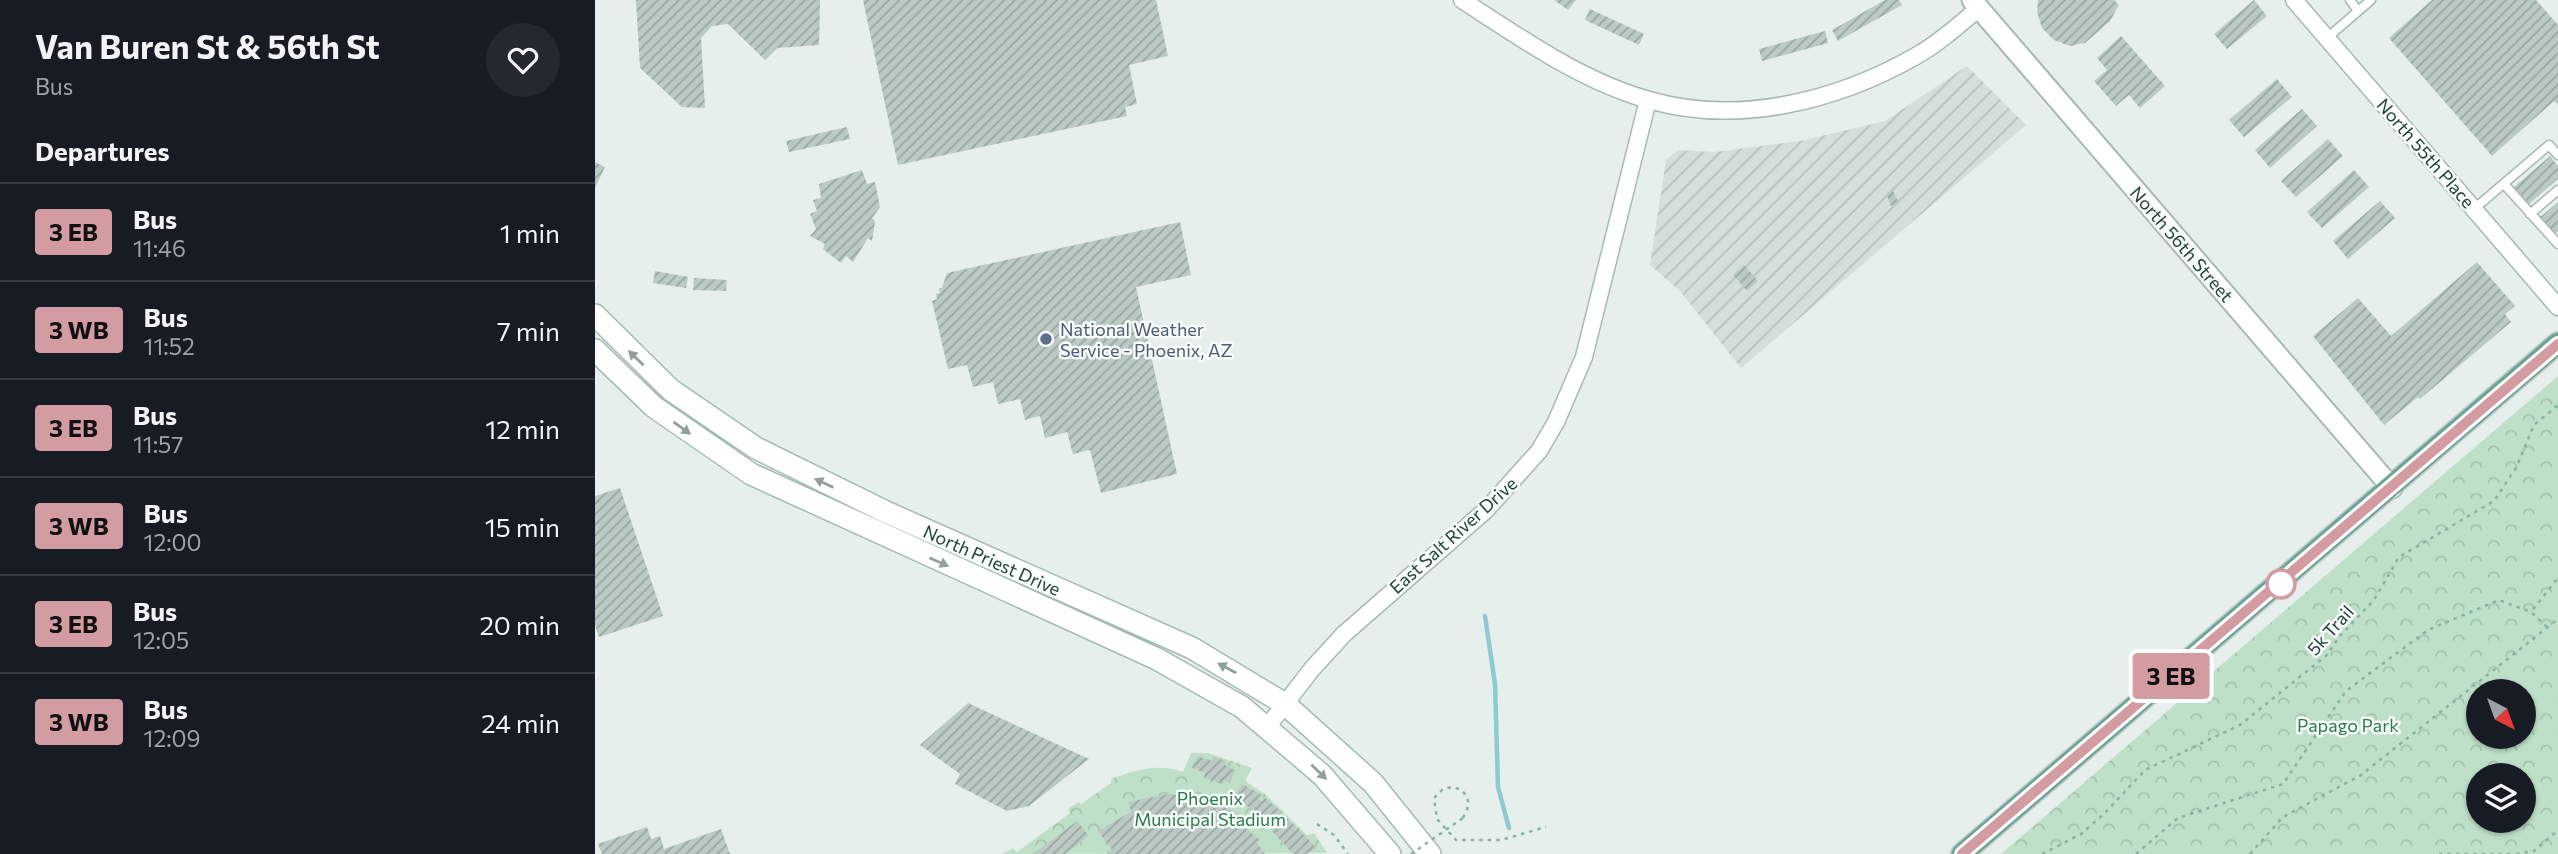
<!DOCTYPE html>
<style>
body{margin:0;font-family:Commissioner,sans-serif;background:#242831;color:#f1f3f6;height:100vh;display:flex;flex-direction:column;font-size:26px;white-space:nowrap}
*{box-sizing:border-box;margin:0}
p{font-size:23px;color:#9ea1a6}
.icon{flex:none;width:38px;height:38px;fill:none;stroke:currentColor;stroke-width:2;stroke-linecap:round;stroke-linejoin:round}
.map{position:relative;flex:1;overflow:hidden}
.sheet{display:flex;flex-direction:column;background:#171b24;width:595px}
.sheet>*{flex:none}
.badge{padding:0 14px;border-radius:5px;font-size:24px;line-height:46px}
.needle{width:46px;rotate:139deg}
.fabs{position:absolute;left:1871px;top:679px;display:grid;gap:14px}
.fabs a{display:grid;place-items:center;width:70px;height:70px;border-radius:50%;background:#171b24;box-shadow:0 2px 5px #0004;font-size:35px}
.map>.badge{position:absolute;translate:-50% -50%;box-shadow:0 0 0 4px #fff}
h2{padding:0 35px;font-size:26px;line-height:63px}
.round{display:grid;place-items:center;flex:none;width:74px;height:74px;border-radius:37px;background:#242831}
.overview{display:flex;align-items:center;justify-content:space-between;height:119px;padding:0 35px}
h1{font-size:33px;font-weight:700;line-height:52px}
ul{padding:0;list-style:none}
li{display:flex;align-items:center;gap:21px;height:98px;padding:0 35px;border-top:2px solid #363941}
li div{flex:1}
li b{display:block;font-size:26px}
li em{font-style:normal}
li .badge{min-width:77px;font-weight:700;text-align:center}
main{display:flex;flex:1;min-height:0}
.map>svg:first-child{display:block}
</style>
<main>
<section class="sheet">
<div class="overview"><div><h1>Van Buren St &amp; 56th St</h1><p>Bus</p></div><a class="round"><svg class="icon" aria-label="heart" viewBox="0 0 24 24"><path d="M12 20l-8-8c-3-5 5-10 8-4 3-6 11-1 8 4z"/></svg></a></div>
<h2>Departures</h2>
<ul>
<li><span class="badge" style="background:#d39ca3;color:#111">3 EB</span><div><b>Bus</b><p>11:46</p></div><em>1 min</em></li>
<li><span class="badge" style="background:#d39ca3;color:#111">3 WB</span><div><b>Bus</b><p>11:52</p></div><em>7 min</em></li>
<li><span class="badge" style="background:#d39ca3;color:#111">3 EB</span><div><b>Bus</b><p>11:57</p></div><em>12 min</em></li>
<li><span class="badge" style="background:#d39ca3;color:#111">3 WB</span><div><b>Bus</b><p>12:00</p></div><em>15 min</em></li>
<li><span class="badge" style="background:#d39ca3;color:#111">3 EB</span><div><b>Bus</b><p>12:05</p></div><em>20 min</em></li>
<li><span class="badge" style="background:#d39ca3;color:#111">3 WB</span><div><b>Bus</b><p>12:09</p></div><em>24 min</em></li>
</ul>
</section>
<div class="map">
<svg width="1963" height="854" viewBox="0 0 1963 854">
<defs>
<pattern id="industrial-furrows" width="10" height="10" patternUnits="userSpaceOnUse" patternTransform="scale(1.75)"><rect width="10" height="10" fill="#d4dfda"/><path d="M-1 1l2-2M0 10L10 0M9 11l2-2" fill="none" stroke="#b6c1bc"/></pattern>
<pattern id="park-crowns" width="20" height="18" patternUnits="userSpaceOnUse" patternTransform="scale(1.75)"><rect width="20" height="18" fill="#bfe0c8"/><path d="M2 6a3 3 0 1 1 6 0M12 15a3 3 0 1 1 6 0" fill="none" stroke="#a4c1ad"/></pattern>
<pattern id="building-hatch" width="6" height="6" patternUnits="userSpaceOnUse" patternTransform="scale(1.75)"><rect width="6" height="6" fill="#bbcac4"/><path d="M-1 1l2-2M0 6l6-6M5 7l2-2" fill="none" stroke="#98a6a0"/></pattern>
</defs>
<rect width="100%" height="100%" fill="#e6efeb"/>
<path fill="url(#industrial-furrows)" d="M 1372,66 L 1431,125 L 1146,368 L 1085,291 L 1055,265 L 1071,160 L 1083,150 L 1120,152 L 1205,141 L 1290,121 Z"/>
<path fill="url(#park-crowns)" fill-rule="evenodd" d="M 1963,376 L 1963,854 L 1406,854 ZM 1883,691 L 1928,691 L 1928,737 L 1883,737 ZM 1883,775 L 1928,775 L 1928,821 L 1883,821 Z
M 596,753 L 613,753 L 657,768 L 650,781 L 670,794 L 712,835 L 719,833 L 732,853 L 407,854 L 418,848 L 422,852 L 475,813 L 473,809 L 484,802 L 486,804 L 516,783 L 516,779 C 540,770 563,763 588,772 Z"/>
<g fill="none" stroke-linecap="round" stroke-linejoin="round">
<path stroke="#8ec9d4" stroke-width="4.5" d="M 890,616 L 900,684 L 903,787 L 914,828"/>
</g>
<path fill="url(#building-hatch)" d="M 41,0 L 225,0 L 224,45 L 182,48 L 170,60 L 133,24 L 117,26 L 106,38 L 110,108 L 87,107 L 45,68 Z
M 268,0 L 561,0 L 573,56 L 534,65 L 542,104 L 530,107 L 532,116 L 303,165 Z
M 959,0 L 981,0 L 973,10 Z
M 1290,0 L 1304,0 L 1307,5 L 1243,41 L 1237,30 Z
M 1443,0 L 1519,0 L 1524,5 L 1515,21 L 1490,43 L 1475,46 L 1459,40 L 1447,28 L 1442,12 Z
M 1659,0 L 1672,16 L 1632,49 L 1619,34 Z
M 1837,0 L 1941,0 L 1963,25 L 1963,105 L 1959,101 L 1897,156 L 1794,38 Z
M 995,9 L 1049,34 L 1044,45 L 990,20 Z
M 1230,31 L 1233,43 L 1167,61 L 1164,49 Z
M 1526,36 L 1570,86 L 1545,108 L 1534,95 L 1521,106 L 1499,81 L 1512,70 L 1502,58 Z
M 1682,79 L 1697,97 L 1649,137 L 1634,120 Z
M 1707,109 L 1722,126 L 1675,168 L 1660,150 Z
M 252,127 L 255,139 L 194,152 L 191,141 Z
M 1733,139 L 1748,156 L 1701,197 L 1686,181 Z
M 1955,156 L 1963,166 L 1963,179 L 1933,205 L 1918,188 Z
M 0,162 L 10,167 L 0,188 Z
M 267,170 L 272,184 L 280,182 L 285,207 L 277,218 L 280,221 L 277,241 L 273,238 L 258,262 L 251,256 L 246,263 L 228,249 L 230,244 L 215,236 L 221,229 L 215,214 L 222,211 L 218,200 L 226,198 L 224,184 Z
M 1759,170 L 1774,187 L 1727,228 L 1712,212 Z
M 1298,191 L 1304,203 L 1296,206 L 1291,193 Z
M 1785,201 L 1800,218 L 1753,259 L 1738,241 Z
M 1963,202 L 1963,231 L 1959,234 L 1944,218 Z
M 585,222 L 596,275 L 541,287 L 582,474 L 506,493 L 495,450 L 478,454 L 472,432 L 450,438 L 445,416 L 430,420 L 425,399 L 403,404 L 398,382 L 378,387 L 372,365 L 353,369 L 337,301 L 342,299 L 341,294 L 345,293 L 344,288 L 347,288 L 352,273 Z
M 1882,262 L 1920,306 L 1910,314 L 1916,322 L 1825,399 L 1823,397 L 1789,425 L 1718,336 L 1763,298 L 1796,336 Z
M 1149,265 L 1163,281 L 1152,291 L 1138,275 Z
M 60,271 L 93,277 L 91,288 L 58,283 Z
M 99,278 L 132,280 L 131,291 L 98,290 Z
M 25,488 L 68,616 L 4,637 L 0,625 L 0,496 Z
M 373,703 L 494,759 L 434,806 L 412,811 L 360,784 L 365,774 L 325,745 Z
M 603,756 L 617,761 L 619,757 L 631,761 L 630,765 L 640,770 L 635,783 L 630,781 L 627,784 L 609,778 L 610,773 L 597,768 Z
M 647,784 L 667,795 L 664,799 L 667,801 L 670,798 L 687,812 L 676,824 L 640,797 Z
M 574,794 L 600,796 L 641,812 L 655,821 L 650,828 L 665,840 L 662,843 L 670,854 L 511,854 L 517,850 L 503,831 L 536,812 L 533,802 Z
M 690,816 L 722,848 L 711,854 L 698,854 L 676,830 Z
M 482,821 L 494,836 L 470,854 L 438,854 Z
M 52,827 L 56,839 L 65,836 L 69,849 L 126,829 L 135,854 L 7,854 L 3,844 Z"/>
<g fill="none" stroke-linecap="round" stroke-linejoin="round">
<g stroke="#a8b8b2" stroke-width="11">
<path id="service" d="M 1755,0 L 1763,11
M 1732,38 L 1776,0
M 1909,184 L 1963,244
M 1879,209 L 1954,145 L 1963,155
M 1935,214 L 1963,190"/>
</g>
<g stroke="#a8b8b2" stroke-width="19">
<path id="minor" d="M 867,0 C 926,38 986,81 1054,100 C 1143,126 1242,101 1321,56 C 1344,43 1364,25 1384,8
M 1699,0 L 1963,307
M 673,726 L 717,669 L 749,634 L 891,510 L 944,451 L 961,422 L 989,357 L 1053,100"/>
</g>
<g stroke="#a8b8b2" stroke-width="23">
<path id="tertiary" d="M 1377,0 L 1797,488"/>
</g>
<g stroke="#a4bbb3" stroke-width="24">
<path id="secondary" d="M 0,315 L 76,390 L 161,448 L 291,512 L 597,648 L 690,704 L 778,783 L 835,854
M 0,350 L 59,407 L 156,474 L 562,659 L 647,707 L 727,775 L 795,854"/>
</g>
<g stroke="#c2cac8" stroke-width="24">
<path id="primary" d="M 1367,854 L 1963,343"/>
</g>
<path stroke="#86b3a5" stroke-width="2.5" stroke-dasharray="3.5 5" stroke-linecap="butt" d="M 1952,627 L 1936,612 L 1963,578
M 868,818 L 874,805 C 871,790 864,786 849,788 L 839,798 L 842,819 L 861,840 L 906,840 L 951,827
M 722,824 L 739,835 L 753,854
M 1447,854 L 1486,834 L 1510,813 L 1550,770 L 1645,725 L 1732,655 L 1744,637 L 1779,600 L 1804,557 L 1899,501 L 1921,468 L 1939,425 L 1963,405
M 1541,854 L 1583,818 L 1688,784 L 1751,691 L 1833,630 L 1904,600 L 1936,612
M 1655,854 L 1688,817 L 1766,775 L 1963,619
M 1844,854 L 1916,854
M 1921,854 L 1939,851 L 1963,830"/>
<use href="#service" stroke="#fff" stroke-width="8"/>
<use href="#minor" stroke="#fff" stroke-width="16"/>
<use href="#tertiary" stroke="#fff" stroke-width="19"/>
<use href="#secondary" stroke="#fff" stroke-width="21"/>
<use href="#primary" stroke="#6aa596" stroke-width="21"/>
<path stroke="#86b3a5" stroke-width="2.5" stroke-dasharray="3.5 5" stroke-linecap="butt" d="M 816,854 L 868,818"/>
</g>
<defs><path id="oneway-solid" d="M-6-.8H1V-3.2L6.5 0L1 3.2V.8H-6Z" transform="scale(1.75)"/></defs>
<g fill="#92a09c">
<use href="#oneway-solid" transform="translate(41 358) rotate(-136)"/>
<use href="#oneway-solid" transform="translate(87 428) rotate(36)"/>
<use href="#oneway-solid" transform="translate(229 483) rotate(-155)"/>
<use href="#oneway-solid" transform="translate(344 562) rotate(24)"/>
<use href="#oneway-solid" transform="translate(632 668) rotate(-152)"/>
<use href="#oneway-solid" transform="translate(724 772) rotate(44)"/>
</g>
<g fill="none" stroke-linecap="round" stroke-linejoin="round">
<g stroke="#fff" stroke-width="16">
<path id="line" d="M 1367,854 L 1963,344"/>
</g>
<use href="#line" stroke="#d39ca3" stroke-width="10"/>
</g>
<circle fill="#5c6f8a" stroke="#f7fbf9" stroke-width="2.5" cx="451" cy="339" r="7"/>
<circle fill="#fff" stroke="#d39ca3" stroke-width="3.5" cx="1686" cy="584" r="14"/>
<g text-anchor="middle" dominant-baseline="central" stroke-width="5" stroke-linejoin="round" paint-order="stroke">
<g font-size="18" fill="#24423a" stroke="#f7fbf9">
<text transform="translate(1831 153) rotate(49)">North 55th Place</text>
<text transform="translate(1587 244) rotate(49)">North 56th Street</text>
<text transform="translate(858 535) rotate(-42)">East Salt River Drive</text>
<text transform="translate(397 560) rotate(24)">North Priest Drive</text>
<text transform="translate(1735 630) rotate(-48)">5k Trail</text>
</g>
<g font-size="18" fill="#4e5e75" stroke="#f7fbf9" text-anchor="start">
<text x="465" y="329">National Weather<tspan x="465" dy="21">Service - Phoenix, AZ</tspan></text>
</g>
<g font-size="18" fill="#2d7a4b" stroke="#f7fbf9">
<text x="1753" y="725">Papago Park</text>
<text x="615" y="798">Phoenix<tspan x="615" dy="21">Municipal Stadium</tspan></text>
</g>
</g>
</svg>
<div class="fabs">
<a><svg class="needle" viewBox="-14 -14 28 28"><path d="M0-13l5 13h-10z" fill="#e53935"/><path d="M0 13l5-13h-10z" fill="#9ea1a6"/></svg></a>
<a><svg class="icon" aria-label="layers" viewBox="0 0 24 24"><path d="M12 4l9 5-9 5-9-5zM3 14l9 5 9-5"/></svg></a>
</div>
<b class="badge" style="left:1576px;top:676px;background:#d39ca3;color:#111">3 EB</b>
</div>
</main>
